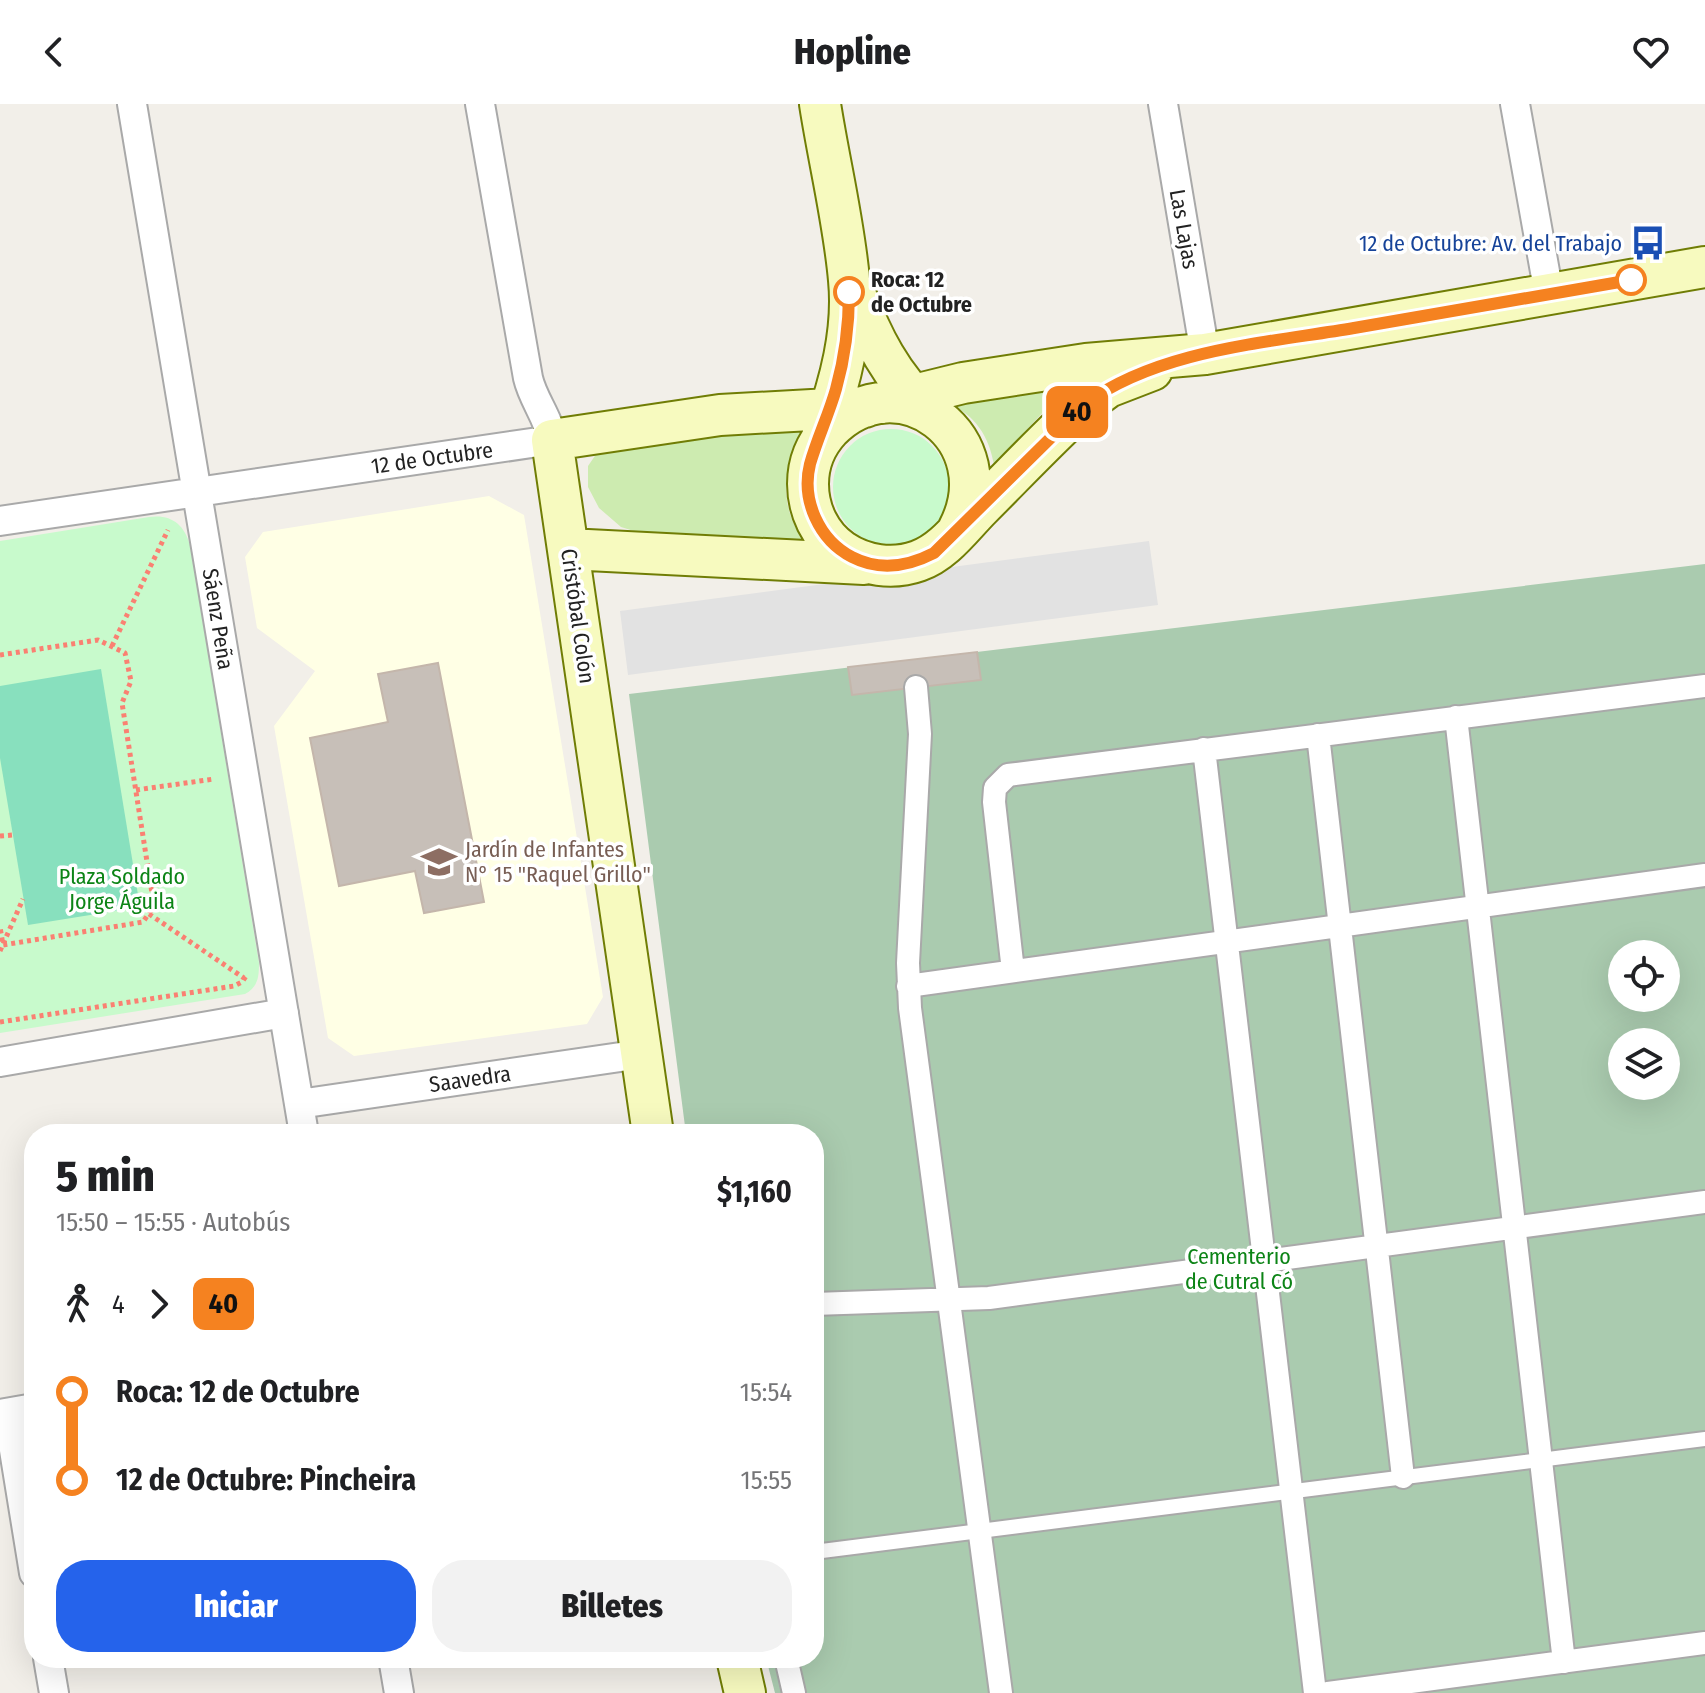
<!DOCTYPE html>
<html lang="es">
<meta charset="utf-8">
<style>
body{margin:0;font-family:"Fira Sans Condensed",sans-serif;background:#f2f2f2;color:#202124;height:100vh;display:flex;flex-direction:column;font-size:30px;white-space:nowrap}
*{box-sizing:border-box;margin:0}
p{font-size:26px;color:#757577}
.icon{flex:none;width:44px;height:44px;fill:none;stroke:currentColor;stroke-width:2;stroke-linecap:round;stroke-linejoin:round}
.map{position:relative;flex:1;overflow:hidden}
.panel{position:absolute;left:24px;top:1020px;width:800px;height:544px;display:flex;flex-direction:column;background:#fff;border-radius:32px;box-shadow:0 8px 32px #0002}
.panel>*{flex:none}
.badge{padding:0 16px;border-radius:12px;font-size:28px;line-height:52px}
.tools{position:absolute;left:1608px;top:836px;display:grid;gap:16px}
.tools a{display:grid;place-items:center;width:72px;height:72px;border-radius:50%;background:#fff;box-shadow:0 8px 32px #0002;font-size:40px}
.map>.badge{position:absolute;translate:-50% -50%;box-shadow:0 0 0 4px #fff}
.legs{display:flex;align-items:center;gap:12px;height:88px;padding:0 32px;font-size:26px}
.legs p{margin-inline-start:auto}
.summary{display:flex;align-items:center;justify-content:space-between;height:136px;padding:0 32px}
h1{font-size:44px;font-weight:800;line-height:60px}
.button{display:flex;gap:16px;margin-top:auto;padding:16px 32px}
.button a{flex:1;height:92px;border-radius:32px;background:#2563eb;color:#fff;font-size:32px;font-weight:800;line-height:92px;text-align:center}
.button a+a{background:#f2f2f2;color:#202124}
ul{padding:0 32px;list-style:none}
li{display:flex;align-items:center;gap:28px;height:88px;font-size:30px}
li i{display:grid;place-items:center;width:12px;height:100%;margin:0 10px;background:currentColor}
li i::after{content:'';width:20px;height:20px;margin:-10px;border:6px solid;border-radius:50%;background:#fff}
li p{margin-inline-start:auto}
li:first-child i{background:linear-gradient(#0000 50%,currentColor 0)}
li:last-child i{background:linear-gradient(currentColor 50%,#0000 0)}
header{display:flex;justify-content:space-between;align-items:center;height:104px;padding:0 32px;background:#fff;font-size:36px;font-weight:800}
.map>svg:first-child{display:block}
</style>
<header><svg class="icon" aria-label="back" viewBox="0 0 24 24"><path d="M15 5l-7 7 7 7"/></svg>Hopline<svg class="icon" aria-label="heart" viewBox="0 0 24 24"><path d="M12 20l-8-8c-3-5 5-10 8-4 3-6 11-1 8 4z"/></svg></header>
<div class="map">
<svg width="1705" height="1589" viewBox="0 0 1705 1589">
<rect width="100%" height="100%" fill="#f2efe9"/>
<path fill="#ffffe5" d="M 489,392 L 524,411 L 603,893 L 587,920 L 354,952 L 328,934 L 274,622 L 315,567 L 257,524 L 245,453 L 263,428 Z"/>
<path fill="#cdebb0" d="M 1070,279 L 994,361 C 989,332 975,311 948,299 Z
M 810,318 C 787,364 774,390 803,437 L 640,429 L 621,423 L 599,404 L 588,383 L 588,362 L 599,346 Z"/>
<path fill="#aacbaf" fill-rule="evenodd" d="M 1705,460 L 1705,1589 L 775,1589 L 766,1554 L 814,1554 L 814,1030 L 686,1030 L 629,590 ZM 1622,850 L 1666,850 L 1666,894 L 1622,894 ZM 1622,938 L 1666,938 L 1666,982 L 1622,982 Z"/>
<path fill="#c8facc" d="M833 383a58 58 0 1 1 116 0a58 58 0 1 1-116 0Z
M 149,413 C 171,410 184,420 190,441 L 259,859 C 259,873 258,883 245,890 L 0,929 L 0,437 Z"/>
<path fill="#88e0be" d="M 101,565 L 140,803 L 28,821 L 0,654 L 0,582 Z"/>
<path fill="#e2e2e2" d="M 1149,437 L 1158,501 L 628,571 L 620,507 Z"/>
<path fill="#c7bfb8" stroke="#c4b6ab" stroke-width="2" d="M 977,548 L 981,576 L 852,591 L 848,563 Z
M 438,559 L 484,798 L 424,809 L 415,767 L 339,782 L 310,634 L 388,618 L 378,570 Z"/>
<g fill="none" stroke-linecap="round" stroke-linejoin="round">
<g stroke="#a9a9a9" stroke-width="18">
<path id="service" d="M 814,1448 L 1705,1335"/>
</g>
<g stroke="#a9a9a9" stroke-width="26">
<path id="pedestrian" d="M 916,583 L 920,630 L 908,859 L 910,904 L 1001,1589
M 1456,613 L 1564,1558
M 1318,631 L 1403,1373
M 1204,645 L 1315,1589
M 1013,867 L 994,698 L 995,684 L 1008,671 L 1705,582
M 908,882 L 1705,771
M 814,1200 L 989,1194 L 1705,1098
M 786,1554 L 794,1589
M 1328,1589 L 1705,1539"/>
</g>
<g stroke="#a9a9a9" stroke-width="32">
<path id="minor" d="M 132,0 L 304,1030
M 1163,0 L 1205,250
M 1515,0 L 1549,190
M 0,417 L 552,336 C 549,314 533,296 528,274 L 480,0
M 0,958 L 284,909
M 299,1000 L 641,950
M 8,1309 L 34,1469
M 0,1310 L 34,1304
M 48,1554 L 54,1589
M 393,1554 L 399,1589"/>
</g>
<g stroke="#707d05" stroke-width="44">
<path id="secondary" d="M 820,0 C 829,58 844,118 849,176 C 854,227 840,279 823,326
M 854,187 C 872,234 891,273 929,308
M 882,299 L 963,279 L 1086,260 L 1205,250 L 1705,163
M 958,426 C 1006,335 899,255 830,325 C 816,340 808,359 808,380 C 808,406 820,432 842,447 C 864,462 893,466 918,457 C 944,448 962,422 981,403 C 1016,368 1049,333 1085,300 L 1108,283 L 1152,266
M 568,445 L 864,460
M 653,1030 L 552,336 L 720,311 L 865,303
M 737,1554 L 745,1589"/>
</g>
<path stroke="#fa8072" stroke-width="5" stroke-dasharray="4 4" stroke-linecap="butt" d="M 112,542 L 168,426
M 0,551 L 98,536 L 125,549 L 131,577 L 122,599 L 154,802 L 143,818 L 3,841 L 0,823
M 136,686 L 214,675
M 0,732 L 13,731
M 149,810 L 244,874
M 0,847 L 23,795
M 0,918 L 234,882 L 242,878 L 246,872"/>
<use href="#service" stroke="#fff" stroke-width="14"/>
<use href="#pedestrian" stroke="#fff" stroke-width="22"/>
<use href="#minor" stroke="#fff" stroke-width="28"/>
<use href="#secondary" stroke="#f7fabf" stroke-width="40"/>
</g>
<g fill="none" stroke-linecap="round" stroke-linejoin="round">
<g stroke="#fff" stroke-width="18">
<path id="line-1" d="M 849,188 C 849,221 845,253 836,285 C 829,310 817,335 810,360 C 801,396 819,436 852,453 C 879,467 907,463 934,449 L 1085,300 C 1158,246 1266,239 1354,224 C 1446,208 1539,192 1631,176"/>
</g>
<use href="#line-1" stroke="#f58220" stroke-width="12"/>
</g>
<defs>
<g id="bus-bare" transform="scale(2.76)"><path d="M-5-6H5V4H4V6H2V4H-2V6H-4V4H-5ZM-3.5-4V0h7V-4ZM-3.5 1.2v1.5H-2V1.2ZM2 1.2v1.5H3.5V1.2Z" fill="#1a4fb4" stroke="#fff" stroke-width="2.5" paint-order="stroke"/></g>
<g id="school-bare" transform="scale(2.76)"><path d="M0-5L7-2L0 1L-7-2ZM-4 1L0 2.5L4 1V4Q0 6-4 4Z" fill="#8d6e63" stroke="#fff" stroke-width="2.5" paint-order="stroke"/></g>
</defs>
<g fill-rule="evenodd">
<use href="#bus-bare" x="1648" y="139"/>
<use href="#school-bare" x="439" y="758"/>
</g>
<g fill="#fff" stroke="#f58220" stroke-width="4">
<circle cx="1631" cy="176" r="14"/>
<circle cx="849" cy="188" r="14"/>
</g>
<g text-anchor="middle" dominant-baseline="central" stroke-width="7" stroke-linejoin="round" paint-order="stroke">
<g font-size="22" fill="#222" stroke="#fff">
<text transform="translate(1184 125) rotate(80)">Las Lajas</text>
<text transform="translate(432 354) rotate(-8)">12 de Octubre</text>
<text transform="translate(578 512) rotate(82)">Cristóbal Colón</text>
<text transform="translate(218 515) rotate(81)">Sáenz Peña</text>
<text transform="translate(470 975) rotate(-8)">Saavedra</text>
</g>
<g font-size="22" fill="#164399" stroke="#fff" text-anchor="end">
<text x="1622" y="139">12 de Octubre: Av. del Trabajo</text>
</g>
<g font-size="22" font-weight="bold" fill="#222" stroke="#fff" text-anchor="start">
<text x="871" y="175">Roca: 12<tspan x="871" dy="25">de Octubre</tspan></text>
</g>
<g font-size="22" fill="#785e54" stroke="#fff" text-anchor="start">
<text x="465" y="745">Jardín de Infantes<tspan x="465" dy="25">N° 15 "Raquel Grillo"</tspan></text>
</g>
<g font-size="22" fill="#0c8416" stroke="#fff">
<text x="122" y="772">Plaza Soldado<tspan x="122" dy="25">Jorge Águila</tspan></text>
<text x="1239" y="1152">Cementerio<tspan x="1239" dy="25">de Cutral Có</tspan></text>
</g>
</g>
</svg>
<div class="tools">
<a><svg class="icon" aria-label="locate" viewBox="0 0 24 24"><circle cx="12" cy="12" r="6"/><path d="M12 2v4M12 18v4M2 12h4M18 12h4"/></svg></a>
<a><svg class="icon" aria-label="layers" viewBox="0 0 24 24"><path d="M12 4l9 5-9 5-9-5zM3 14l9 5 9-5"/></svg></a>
</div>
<b class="badge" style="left:1077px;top:308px;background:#f58220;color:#111">40</b>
<section class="panel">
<div class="summary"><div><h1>5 min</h1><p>15:50 – 15:55 · Autobús</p></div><b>$1,160</b></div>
<div class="legs"><svg class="icon" aria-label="walk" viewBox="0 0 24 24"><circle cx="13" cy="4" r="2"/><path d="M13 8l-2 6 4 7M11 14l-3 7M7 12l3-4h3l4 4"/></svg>4<svg class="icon" aria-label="forward" viewBox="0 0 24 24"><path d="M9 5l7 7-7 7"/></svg><b class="badge" style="background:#f58220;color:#111">40</b></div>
<ul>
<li><i style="color:#f58220"></i><b>Roca: 12 de Octubre</b><p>15:54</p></li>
<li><i style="color:#f58220"></i><b>12 de Octubre: Pincheira</b><p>15:55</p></li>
</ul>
<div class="button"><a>Iniciar</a><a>Billetes</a></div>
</section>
</div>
